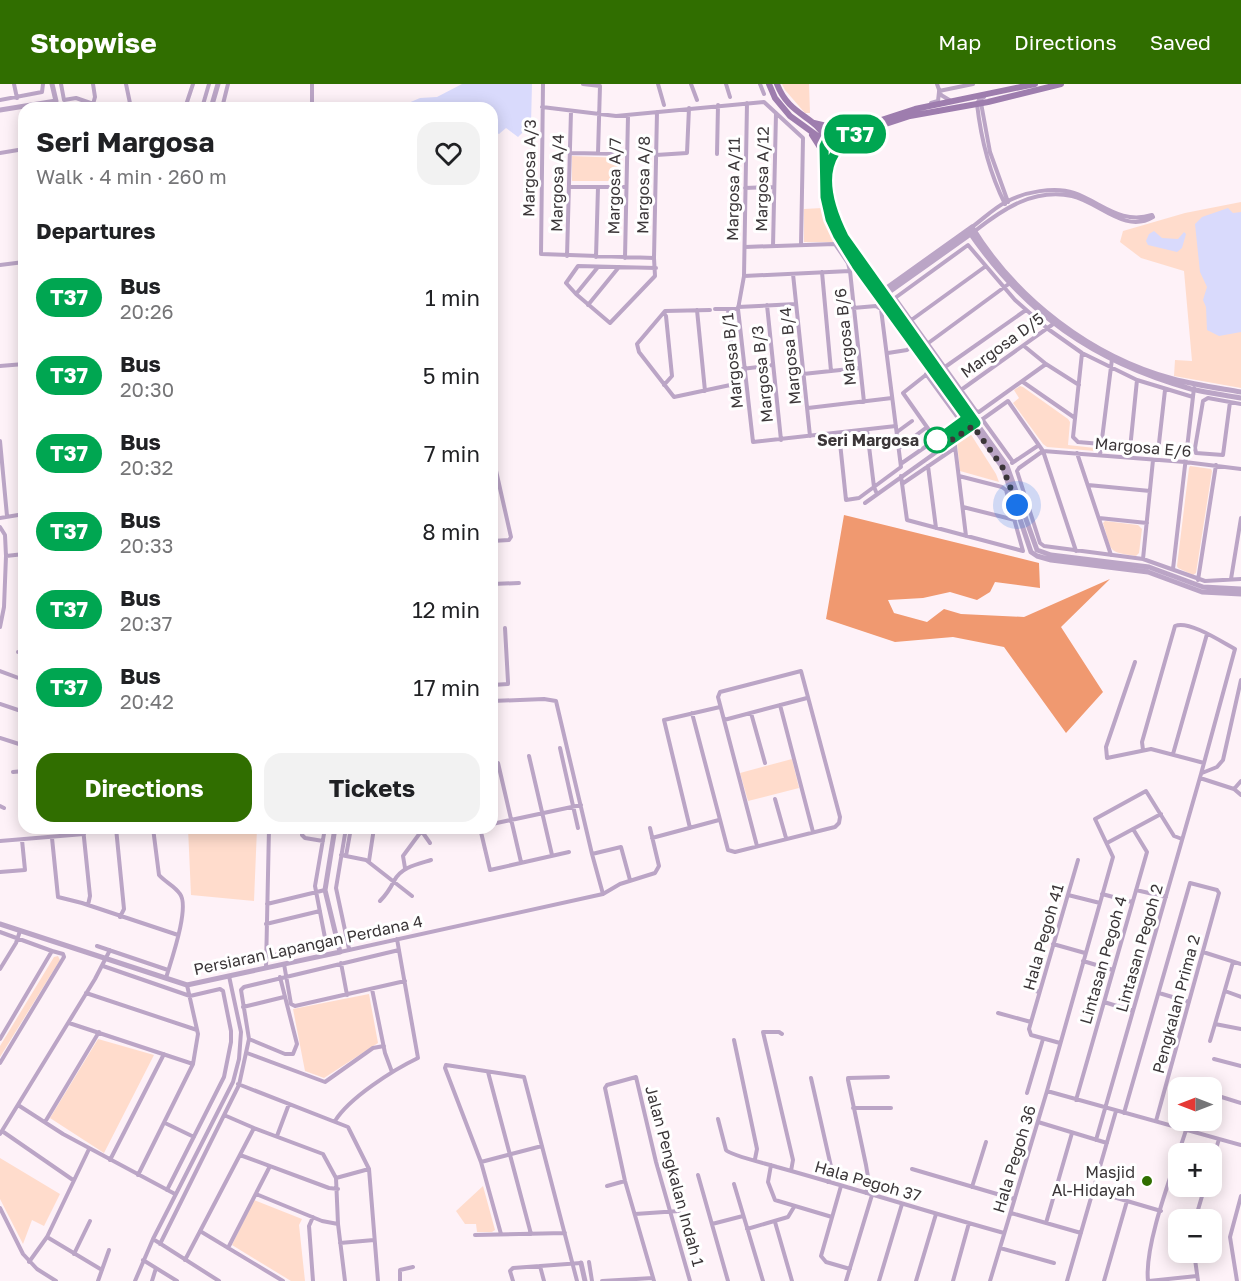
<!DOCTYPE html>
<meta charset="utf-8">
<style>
body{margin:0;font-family:"Golos Text",sans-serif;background:#f2f2f2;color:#202124;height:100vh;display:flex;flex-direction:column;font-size:22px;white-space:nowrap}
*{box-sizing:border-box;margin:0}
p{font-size:20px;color:#757577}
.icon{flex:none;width:33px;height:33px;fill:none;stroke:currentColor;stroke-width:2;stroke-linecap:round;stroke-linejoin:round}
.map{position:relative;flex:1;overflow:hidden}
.side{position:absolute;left:18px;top:18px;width:480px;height:732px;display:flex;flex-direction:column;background:#fff;border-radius:18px;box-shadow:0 3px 15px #0003}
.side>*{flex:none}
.badge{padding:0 12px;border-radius:20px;font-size:21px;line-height:39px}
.needle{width:39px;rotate:270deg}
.buttons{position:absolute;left:1168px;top:993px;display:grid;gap:12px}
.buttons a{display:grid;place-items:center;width:54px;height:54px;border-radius:12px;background:#fff;box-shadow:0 3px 15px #0003;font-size:30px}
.you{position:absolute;width:30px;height:30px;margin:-15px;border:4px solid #fff;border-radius:50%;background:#1a73e8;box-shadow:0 0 0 9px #1a73e833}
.map>.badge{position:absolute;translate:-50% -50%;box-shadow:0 0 0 3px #fff}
h2{padding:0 18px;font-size:22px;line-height:54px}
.round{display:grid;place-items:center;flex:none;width:63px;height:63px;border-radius:18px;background:#f2f2f2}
.head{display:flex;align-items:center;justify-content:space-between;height:102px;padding:0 18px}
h1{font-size:28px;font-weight:700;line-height:45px}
.button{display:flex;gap:12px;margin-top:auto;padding:12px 18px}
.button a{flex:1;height:69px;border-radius:18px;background:#306e00;color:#fff;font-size:24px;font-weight:700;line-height:69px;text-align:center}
.button a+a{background:#f2f2f2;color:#202124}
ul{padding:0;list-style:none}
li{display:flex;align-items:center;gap:18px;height:78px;padding:0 18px}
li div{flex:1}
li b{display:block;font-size:22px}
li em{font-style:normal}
li .badge{min-width:66px;font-weight:700;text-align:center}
header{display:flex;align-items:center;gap:36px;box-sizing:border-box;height:84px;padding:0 30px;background:#306e00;color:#fff}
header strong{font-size:28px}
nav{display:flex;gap:33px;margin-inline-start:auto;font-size:21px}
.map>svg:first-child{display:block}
</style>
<header>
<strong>Stopwise</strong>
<nav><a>Map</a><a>Directions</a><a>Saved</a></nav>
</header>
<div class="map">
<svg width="1241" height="1197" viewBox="0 0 1241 1197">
<rect width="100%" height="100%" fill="#fef2f8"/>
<path fill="#ffdccc" d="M 782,0 L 809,0 L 810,29 L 805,29 L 785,6 Z
M 572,72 L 621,74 L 621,97 L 572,97 Z
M 1241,118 L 1241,304 L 1174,292 L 1175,276 L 1192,277 L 1184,187 L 1141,174 L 1120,158 L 1123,147 L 1185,129 Z
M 822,124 L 834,155 L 833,158 L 804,158 L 804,125 Z
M 1020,302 L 1023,303 L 1068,335 L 1070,338 L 1068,361 L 1095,364 L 1095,367 L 1047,363 L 1043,360 L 1013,319 L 1019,314 L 1014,306 Z
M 970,349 L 996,390 L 999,398 L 960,387 L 957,358 Z
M 1190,382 L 1211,385 L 1212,387 L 1196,489 L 1193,491 L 1178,484 L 1177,482 L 1189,384 Z
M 1105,437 L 1138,441 L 1142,445 L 1139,469 L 1136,472 C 1106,468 1112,467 1103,439 Z
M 792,675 L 799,704 L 748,717 L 740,689 Z
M 188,744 L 257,744 L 254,817 L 191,811 Z
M 58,872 L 60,876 L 0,973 L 0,962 L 54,873 Z
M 369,910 L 378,959 L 324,994 L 305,987 L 293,925 Z
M 98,955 L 154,971 L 104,1069 L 50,1034 Z
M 0,1074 L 60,1110 L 44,1142 L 32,1136 L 23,1160 L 0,1115 Z
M 483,1102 L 495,1146 L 492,1148 L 477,1148 L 476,1140 L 465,1140 L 456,1127 Z
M 254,1116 L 302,1135 L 299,1141 L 305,1197 L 291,1197 L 232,1161 Z"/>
<path fill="#f09970" d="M 844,431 L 1039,479 L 1040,504 L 995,498 L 990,508 L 977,516 L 950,508 L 923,514 L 888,516 L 894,529 L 927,538 L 944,525 L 961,530 L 1024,533 L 1110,495 L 1061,543 L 1103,608 L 1066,649 L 1004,563 L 953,553 L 895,558 L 826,535 Z"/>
<path fill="#d9dafc" d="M 462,0 L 532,0 L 531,40 L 518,53 L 506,44 L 499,50 L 492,47 L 492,24 L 406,24 L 406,20 L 420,14 L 437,13 Z
M 1228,124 L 1233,129 L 1241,128 L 1241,248 L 1219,252 L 1207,246 L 1206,223 L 1203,216 L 1207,203 L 1200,188 L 1195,140 L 1202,133 Z
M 1154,147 L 1162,154 L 1178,155 L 1184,148 L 1186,150 L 1182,164 L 1177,168 L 1148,161 L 1146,157 L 1149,150 Z"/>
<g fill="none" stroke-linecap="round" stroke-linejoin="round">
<path stroke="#bba5c6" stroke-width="4" d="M 14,0 L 17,14
M 61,0 L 64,16 L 76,14 L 105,24
M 93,0 L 95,13 L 93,20
M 126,0 L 131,24
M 312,0 L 312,21
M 543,0 L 541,170 L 654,174
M 583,0 L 600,2 L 598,69
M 658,0 L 664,21
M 691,0 L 697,16
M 726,0 L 730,13
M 760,0 L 764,10
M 937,0 L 941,11 L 951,17
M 939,7 L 973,0
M 984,13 L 979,16 L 977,20 C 981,55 989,88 1005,120
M 0,16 L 42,8 L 43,0
M 747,19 L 744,192 L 738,225 L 753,358 L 896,342
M 931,19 L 938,17 L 939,8
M 981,19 L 990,68 L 1008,118
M 223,20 L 329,21 L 334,24
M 542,23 L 616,32 L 764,18 L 803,54 L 801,161
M 131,24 L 139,22 L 149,24
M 185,24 L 193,0
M 202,24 L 209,0
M 222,24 L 228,0
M 0,69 L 24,65
M 570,69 L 627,70
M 717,70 L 718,21
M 656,71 L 687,69 L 689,24
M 569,103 L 626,103
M 745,104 L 773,103
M 972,143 C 983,135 994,124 1006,118 C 1024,108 1055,102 1074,109 C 1102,119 1121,141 1152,131 L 1153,133
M 975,147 C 1003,125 1034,104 1072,112 C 1099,118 1125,150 1153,133
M 835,160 L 848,179 L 850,187 L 864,318
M 773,162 L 776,29
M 745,163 L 835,160
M 567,172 L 571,27
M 596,173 L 598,103
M 625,174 L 628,32
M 0,181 L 24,178
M 656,184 L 578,182 L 566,199 L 576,210 L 610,239 L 655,192 L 654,174 L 657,28
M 822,188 L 831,287
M 793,190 L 810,352
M 744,192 L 850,187
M 576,210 L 598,183
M 588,221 L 619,183
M 767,221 L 781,356
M 738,223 L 796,220
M 715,225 L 738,225
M 697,226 L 705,307
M 710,226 L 665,227 L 637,260 L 639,268 L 674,313 L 735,300 L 728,225
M 664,229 L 666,232 L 672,292 L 664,301
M 910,237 L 986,182
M 927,260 L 1010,199
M 1024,262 L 1046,280 L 1079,301
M 888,269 L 907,266 L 913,261
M 1082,269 L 1073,353 L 1078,358 L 1101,360
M 1046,280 L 979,328 L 976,327 L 895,214 L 968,161 L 1015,216 L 1048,245 L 1082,269 L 1137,296 L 1193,313
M 0,282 L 24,280
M 945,283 L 1026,226
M 734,286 L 773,281
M 932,286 L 903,309 L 941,363
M 803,290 L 859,284
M 926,290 L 961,338
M 1137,296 L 1130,365 L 1158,368 L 1165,306
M 1023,298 L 1075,334
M 961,306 L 1056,238
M 1230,318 L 1223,371 L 1196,369 L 1195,364 L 1203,317 L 1208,314 L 1241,320
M 808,324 L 892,314
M 982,335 L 1013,378
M 492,343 L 493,348
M 867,346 L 874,403 L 877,410
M 897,348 L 912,337
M 839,349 L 846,416 L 859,414 L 901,383 L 881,225 L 876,222 L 853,224
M 954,354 L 966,452
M 937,356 L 963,337
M 0,357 L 7,432
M 899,364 L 927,343
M 492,369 L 511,453 L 509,456 L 492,457
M 1077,369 L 1111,471
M 1100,371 L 1112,275
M 902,379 L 928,361
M 1012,379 L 1039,361
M 928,382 L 936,444
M 1241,385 L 1185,378 L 1043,367 L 1019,384 L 1017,387 L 1040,459 L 1044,462 L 1143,475 L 1205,497 L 1241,495
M 901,392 L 907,436 L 1023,467 L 1006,406 L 1002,403 L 959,392
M 902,400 L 955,364
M 1088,401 L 1150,407
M 865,419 L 1008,317 L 1043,367 L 1076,467
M 963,423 L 1015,436
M 0,434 L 24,430
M 1099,434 L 1147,439
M 0,443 L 5,451 L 6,472 L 4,523 L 0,543
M 6,472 L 24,470
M 1143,475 L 1153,376
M 1173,485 L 1194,304
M 1231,495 L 1241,434
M 1198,496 L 1216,381
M 492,500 L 519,499
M 18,568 L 24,568
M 1135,578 L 1106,663 L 1107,674 L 1151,665 L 1204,679
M 0,587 L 24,596
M 492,601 L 508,600 L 508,598 L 505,544
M 492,617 L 544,615 L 556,617 L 592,770 L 603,810
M 0,620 L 24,628
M 780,621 L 813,748
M 692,629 L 728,766 L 735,768 L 835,743 L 839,739 L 840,733 L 801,587 L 720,608 L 718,613 L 757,762
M 751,629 L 765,679
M 724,636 L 807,614
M 0,654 L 19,660
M 560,664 L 578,744
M 1173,670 L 1207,550
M 529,672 L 552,771
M 498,679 L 521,778
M 13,688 L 24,687
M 1202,689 L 1217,683 L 1223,676 L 1241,596
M 1200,694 L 1234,705 L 1241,711
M 1234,705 L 1241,697
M 775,715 L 786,754
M 0,722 L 4,724
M 492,740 L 581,721
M 83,744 L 90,812 L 88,821
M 116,744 L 124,825 L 120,833
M 153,744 L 159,791 C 165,798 175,802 180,810 C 190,823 171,877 166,894
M 302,744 L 302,751 L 305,754 L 323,757
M 346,744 L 336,804 L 349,865
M 480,744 L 490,786 L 569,768
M 690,744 L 664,636 L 720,623
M 465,746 L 476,744
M 52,754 L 58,813 L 82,819 L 178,851
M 652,754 L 719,736
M 0,757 L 84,750
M 1107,759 L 1161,730
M 592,770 L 621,763 L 630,796
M 341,771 L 366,776 L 412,812
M 346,772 L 351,744
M 369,777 L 374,744
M 405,784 L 403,772 L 420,749 L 423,749 L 430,759
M 0,788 L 25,786 L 22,756
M 1136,806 L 1166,813
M 1102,810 L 1132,818
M 1068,811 L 1100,819
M 380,817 C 387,810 390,805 394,797 C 401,783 418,780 431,776
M 267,820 L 325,806
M 266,840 L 320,827
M 0,848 L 52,867
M 1053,860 L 1085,869
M 97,862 L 168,886
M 340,868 L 603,810 L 620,800 L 655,789 L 659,782 L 650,744
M 1203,868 L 1241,880
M 266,873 L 326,859 L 315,802 L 325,744
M 1083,877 L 1113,886
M 341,879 L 347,911
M 284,880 L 291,920 L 295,922 L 405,897
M 103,882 L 190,912 L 220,905 L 223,907 L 231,947 L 231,958 L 224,993 L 167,1106
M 266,884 L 269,744
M 0,885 L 16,859 L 20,847
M 1025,903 L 1039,908
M 372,905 L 385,969 L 392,988
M 1225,907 L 1241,913
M 86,909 L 197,946
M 1159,909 L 1189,918
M 1104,918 L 1133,927
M 243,923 L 284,913
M 998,929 L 1031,938
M 69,939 L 193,980
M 1215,940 L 1233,878
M 782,950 L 779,948 L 763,948 L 793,1076 L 791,1087
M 0,955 L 52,867 L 63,870 L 64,873 L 0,979
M 249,955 L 285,970 L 293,970 L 297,960 L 280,893
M 734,956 L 757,1065 L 755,1075
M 1210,957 L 1215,940 L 1241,945
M 1060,959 L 1031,951 L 1029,945 L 1078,776
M 247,969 L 325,998 L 373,964 L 384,962
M 1214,975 L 1241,982
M 488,988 L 531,1150
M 811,994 L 832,1087 L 828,1098
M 238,1000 L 348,1043 L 369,1085 L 378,1197
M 1047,1007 L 1241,1061
M 1027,1009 L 1043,955
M 1212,1010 L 1241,1019
M 1076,1016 L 1147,768 L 1133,745
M 18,1021 L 63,1050 L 175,1110
M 853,1024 L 891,1024
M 1124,1029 L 1190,799 L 1217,806 L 1219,809 L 1156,1037
M 224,1031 L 254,1044 L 323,1070 L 336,1094 L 338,1140 L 345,1197
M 718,1035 L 726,1066 C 729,1071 768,1080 777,1083 C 853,1104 928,1128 1004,1149
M 335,1037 C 349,1014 393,986 418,974 L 397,855
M 45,1038 L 99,948
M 1038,1038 L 1107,1059
M 165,1039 L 194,1053
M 2,1047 L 73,1096
M 0,1050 L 95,895 L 110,866
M 277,1052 L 289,1020
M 1096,1056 L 1201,690 L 1235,565 C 1222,558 1189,536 1175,542 L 1142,658 L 1143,666
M 240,1071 L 329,1104 L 338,1105
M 110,1076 L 164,970
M 481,1078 L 542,1062
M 1212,1078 L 1219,1055
M 771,1081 L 768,1098 L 775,1116 L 832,1133
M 912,1085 L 1014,1115
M 138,1091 L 193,980 L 198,950 L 187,901
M 698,1091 L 728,1197
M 336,1094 L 369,1085
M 734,1100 L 763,1197
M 607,1102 L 625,1097
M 841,1102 L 821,1172 L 826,1178 L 850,1185
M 972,1103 L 986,1058
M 1093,1107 L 1161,1127
M 866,1109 L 869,1099 L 866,1081 L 848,996 L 848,994 L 888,993
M 256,1110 L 322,1137 L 338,1140
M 0,1124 L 23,1170 L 37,1185 L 56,1197
M 1011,1129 L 1081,1149
M 635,1130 L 679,1127
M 1195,1136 L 1205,1102
M 775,1138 L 792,1197
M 1046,1139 L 1072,1049
M 712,1140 L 743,1132
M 747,1145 L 788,1133 L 794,1123
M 200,1147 L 283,1197
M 501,1150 L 481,1078 L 445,984 L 446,981 L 524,993 L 577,1197
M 475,1151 L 565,1149
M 47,1153 L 102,1186
M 153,1155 L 219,1197
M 340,1159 L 374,1156
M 160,1160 L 239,1001 L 249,955 L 241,906 L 244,903 L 399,866
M 228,1164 L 270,1082
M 1000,1164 L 1054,1179
M 1194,1168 L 1198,1197
M 74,1170 L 90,1137
M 143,1176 L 177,1197
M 185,1176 L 254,1044
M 29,1178 L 47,1153 L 89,1065
M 589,1178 L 592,1197
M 540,1182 L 544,1197
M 98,1197 L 109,1166
M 135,1197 L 153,1155 L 233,998 L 239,975 L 241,948 L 229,892
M 152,1197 L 156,1184
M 313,1197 L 309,1142 L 313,1133
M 400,1197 L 400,1186 L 413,1183
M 513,1197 L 510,1187 L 513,1184 L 581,1179
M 602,1197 L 653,1194
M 654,1197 L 625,1097 L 605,1004 L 607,1001 L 636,993 L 656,1078 L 690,1197
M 846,1197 L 872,1111
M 879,1197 L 902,1120
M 916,1197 L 936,1130
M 953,1197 L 969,1139
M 990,1197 L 1047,1007 L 1113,773 L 1095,735 L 1146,707 L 1174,752 L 1182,755
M 1067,1197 L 1116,1027
M 1104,1197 L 1127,1117
M 1148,1197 C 1144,1159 1174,1085 1186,1046
M 1149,1197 L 1197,1192
M 1237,1197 L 1230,1153 L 1241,1112"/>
<path stroke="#bba5c6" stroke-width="5" d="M 211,24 L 218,0
M 0,26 L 56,17 L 52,0
M 827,56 L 823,62 C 824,118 826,133 856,181 L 1003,384 L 1031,468 L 1037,472 L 1051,476 L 1148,488 L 1202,508 L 1241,510
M 827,56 L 831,122 L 844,154 L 1007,382 L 1037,466 L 1051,471 L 1149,483 L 1203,503 L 1241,505
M 968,146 C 1024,229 1094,278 1191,305 C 1207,309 1225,311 1241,314
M 881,208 L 972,143 C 1016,215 1091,273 1173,295 C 1195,301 1218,304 1241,308
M 882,213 L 972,149
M 0,840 L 187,901 L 340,868 L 325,806 L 335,744
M 581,1179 L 585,1197"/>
<path stroke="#9e7dae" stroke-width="6" d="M 769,0 L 775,14 L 790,32 L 819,53 L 834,57 L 910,32 L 988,18 L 1061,0
M 777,0 C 789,32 815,31 827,56
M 814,39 L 835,44 L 849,44
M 812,51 L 821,65 L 824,77
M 827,56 L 832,52 L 915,25 L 1035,0
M 828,82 L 839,63 L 853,52"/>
</g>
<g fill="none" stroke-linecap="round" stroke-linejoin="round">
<g stroke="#fff" stroke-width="14">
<path id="line" d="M 937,356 L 967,334 L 856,181 L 838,152 L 830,135 L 825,113 L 824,62 L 827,56 L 834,57 L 855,50 C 849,56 840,61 835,69 C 819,94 832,129 844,153 L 976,339 L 941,363"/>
</g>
<use href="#line" stroke="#00a651" stroke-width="9"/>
<path stroke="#3b3638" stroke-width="6" stroke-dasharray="0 10.8" d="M 937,356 L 941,363 L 973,342 L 1003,384 L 1017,421"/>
</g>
<circle fill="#fff" stroke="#00a651" stroke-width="3" cx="937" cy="356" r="12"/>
<circle fill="#306e00" stroke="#fff" stroke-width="2" cx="1147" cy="1097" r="6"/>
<g text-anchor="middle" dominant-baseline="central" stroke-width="6" stroke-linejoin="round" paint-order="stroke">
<g font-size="16" fill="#3b3638" stroke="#fff">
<text transform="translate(529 84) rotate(-89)">Margosa A/3</text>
<text transform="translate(762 95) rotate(-89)">Margosa A/12</text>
<text transform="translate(557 99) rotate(-89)">Margosa A/4</text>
<text transform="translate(643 101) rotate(-89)">Margosa A/8</text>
<text transform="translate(614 102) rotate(-89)">Margosa A/7</text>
<text transform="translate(733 105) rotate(-89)">Margosa A/11</text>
<text transform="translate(845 253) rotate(-96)">Margosa B/6</text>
<text transform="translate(1002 261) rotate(-36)">Margosa D/5</text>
<text transform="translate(790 272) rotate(-96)">Margosa B/4</text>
<text transform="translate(732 277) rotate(-96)">Margosa B/1</text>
<text transform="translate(762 290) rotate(-96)">Margosa B/3</text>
<text transform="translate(1143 363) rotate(5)">Margosa E/6</text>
<text transform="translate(1043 853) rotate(-74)">Hala Pegoh 41</text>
<text transform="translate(308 861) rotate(-12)">Persiaran Lapangan Perdana 4</text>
<text transform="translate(1139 864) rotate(-74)">Lintasan Pegoh 2</text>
<text transform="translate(1103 876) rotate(-74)">Lintasan Pegoh 4</text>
<text transform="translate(1176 920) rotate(-75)">Pengkalan Prima 2</text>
<text transform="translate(1014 1075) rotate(-73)">Hala Pegoh 36</text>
<text transform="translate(675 1092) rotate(75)">Jalan Pengkalan Indah 1</text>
<text transform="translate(868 1097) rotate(16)">Hala Pegoh 37</text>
</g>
<g font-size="16" font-weight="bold" fill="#3b3638" stroke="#fff" text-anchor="end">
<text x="919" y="356">Seri Margosa</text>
</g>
<g font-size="16" fill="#3b3638" stroke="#fff" text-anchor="end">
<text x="1135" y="1088">Masjid<tspan x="1135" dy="18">Al-Hidayah</tspan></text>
</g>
</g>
</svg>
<div class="buttons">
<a><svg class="needle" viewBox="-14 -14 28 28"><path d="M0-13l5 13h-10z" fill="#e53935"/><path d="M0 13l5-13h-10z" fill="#757577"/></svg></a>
<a>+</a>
<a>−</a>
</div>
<div class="you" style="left:1017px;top:421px"></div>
<b class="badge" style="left:855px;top:50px;background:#00a651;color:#fff">T37</b>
<section class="side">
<div class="head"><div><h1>Seri Margosa</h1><p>Walk · 4 min · 260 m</p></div><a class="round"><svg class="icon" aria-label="heart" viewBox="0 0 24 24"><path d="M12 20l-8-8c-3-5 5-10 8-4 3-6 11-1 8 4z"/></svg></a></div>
<h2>Departures</h2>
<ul>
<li><span class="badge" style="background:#00a651;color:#fff">T37</span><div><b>Bus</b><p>20:26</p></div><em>1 min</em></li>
<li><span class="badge" style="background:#00a651;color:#fff">T37</span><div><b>Bus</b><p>20:30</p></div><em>5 min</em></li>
<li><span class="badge" style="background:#00a651;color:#fff">T37</span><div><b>Bus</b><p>20:32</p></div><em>7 min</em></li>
<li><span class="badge" style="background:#00a651;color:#fff">T37</span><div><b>Bus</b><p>20:33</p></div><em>8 min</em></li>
<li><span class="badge" style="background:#00a651;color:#fff">T37</span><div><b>Bus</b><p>20:37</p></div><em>12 min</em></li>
<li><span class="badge" style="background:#00a651;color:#fff">T37</span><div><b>Bus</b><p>20:42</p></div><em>17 min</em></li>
</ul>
<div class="button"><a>Directions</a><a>Tickets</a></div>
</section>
</div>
